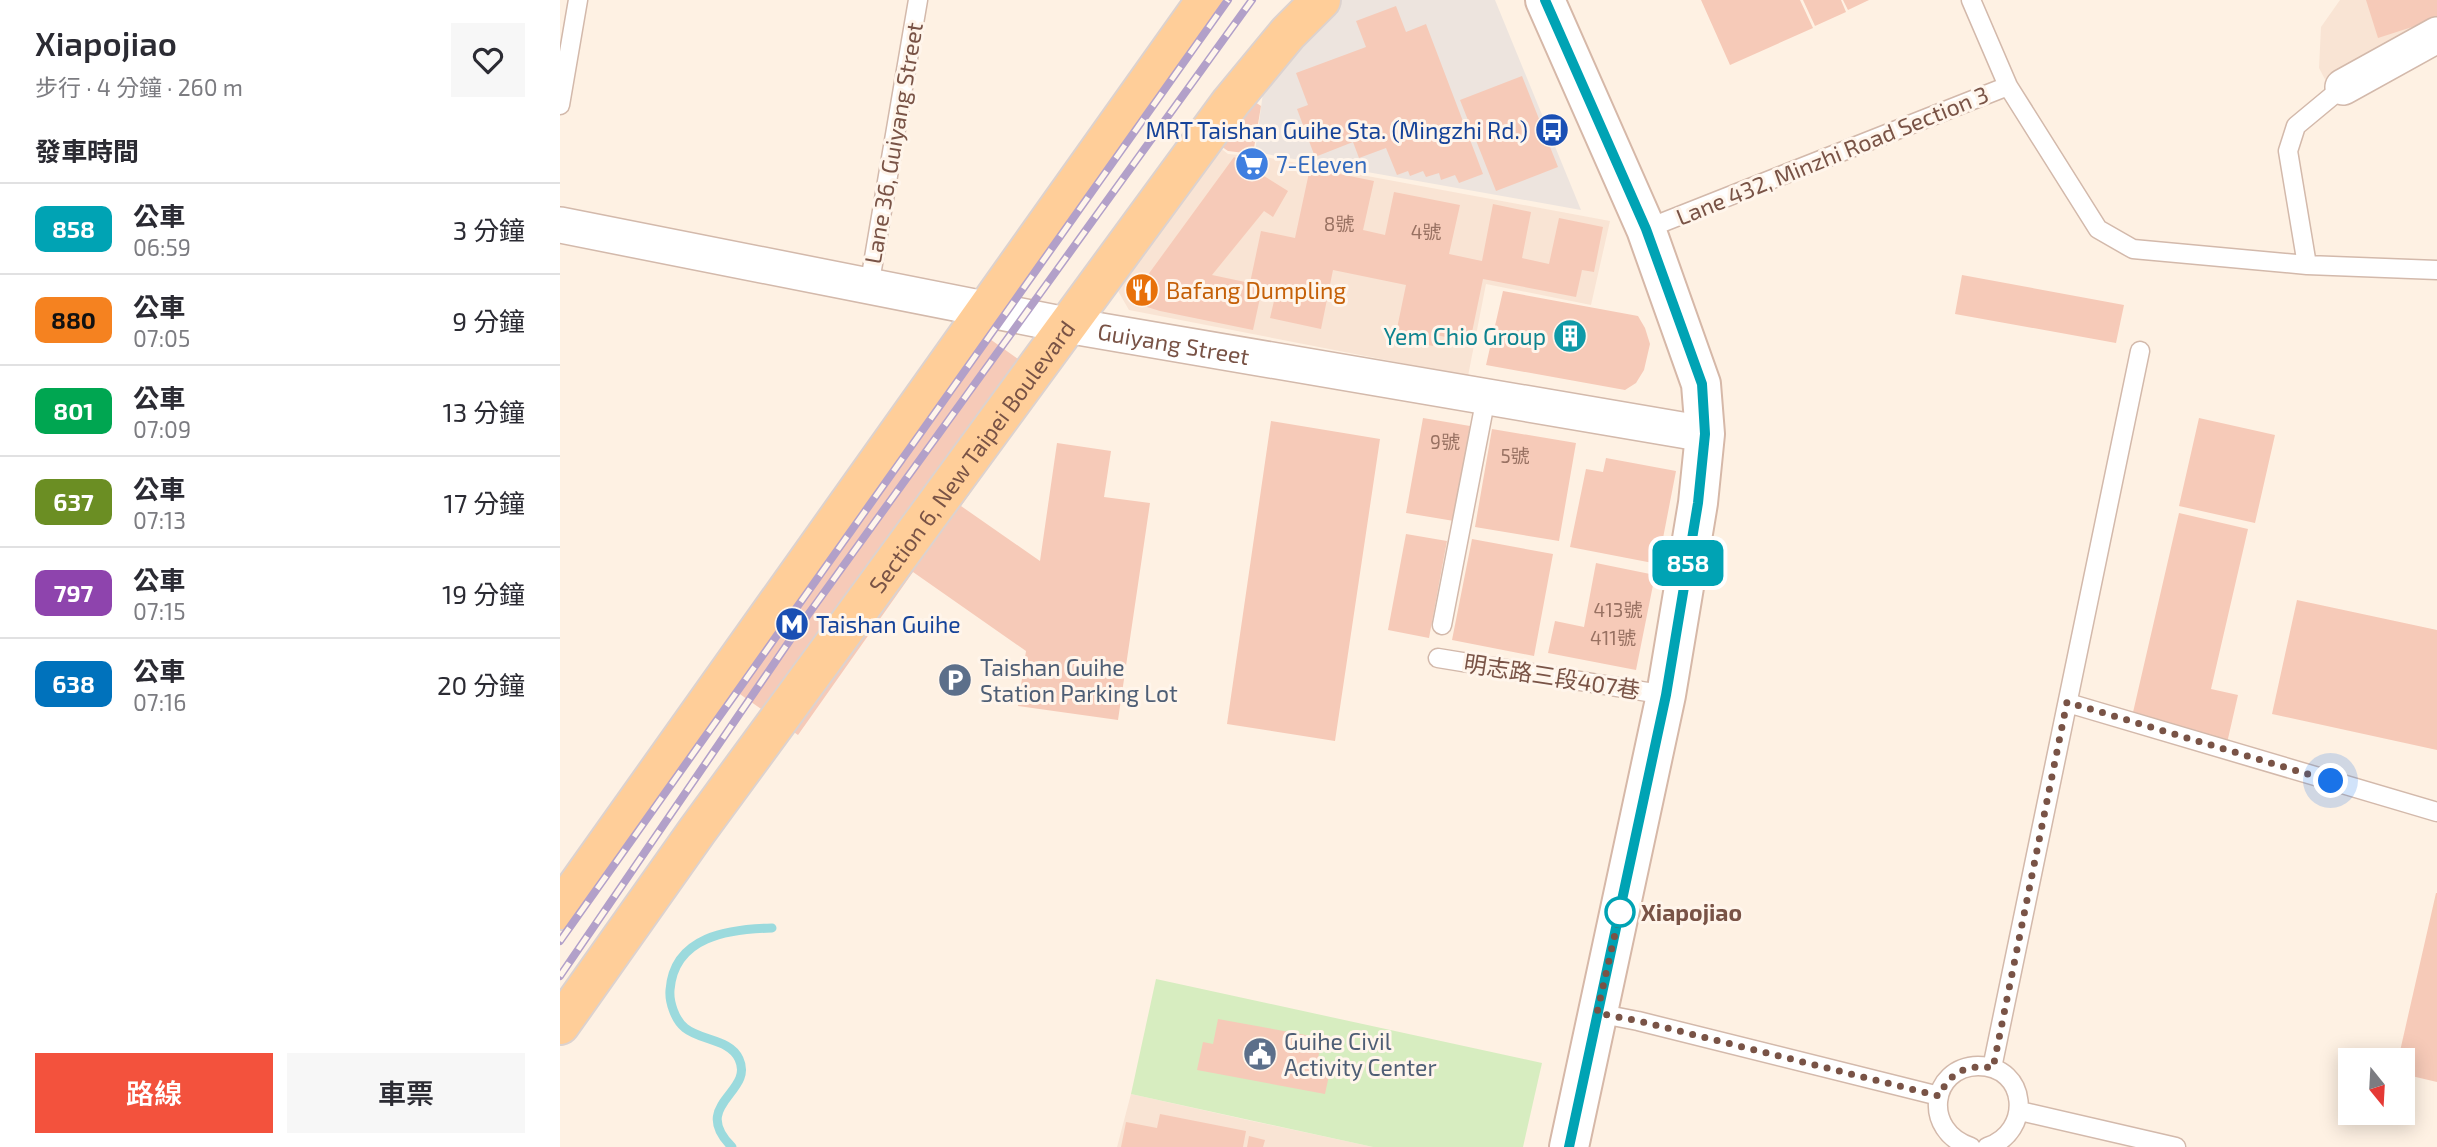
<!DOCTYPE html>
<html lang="zh-TW">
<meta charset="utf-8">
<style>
body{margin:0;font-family:"Exo 2","Noto Sans TC",sans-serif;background:#f7f7f7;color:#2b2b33;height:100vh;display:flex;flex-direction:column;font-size:26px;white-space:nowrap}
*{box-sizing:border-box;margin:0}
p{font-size:23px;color:#7c7c81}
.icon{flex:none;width:38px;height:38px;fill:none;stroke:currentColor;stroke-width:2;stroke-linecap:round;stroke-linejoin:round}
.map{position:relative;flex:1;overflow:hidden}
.sheet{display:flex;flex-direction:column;background:#fff;width:560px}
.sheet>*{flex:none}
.badge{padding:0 14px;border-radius:10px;font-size:24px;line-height:46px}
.needle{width:46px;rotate:162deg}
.controls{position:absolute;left:1778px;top:1048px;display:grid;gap:14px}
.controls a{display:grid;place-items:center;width:77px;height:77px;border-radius:0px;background:#fff;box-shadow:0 4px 18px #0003;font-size:35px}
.you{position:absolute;width:35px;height:35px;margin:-18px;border:5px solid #fff;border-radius:50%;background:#1a73e8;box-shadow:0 0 0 10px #1a73e833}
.map>.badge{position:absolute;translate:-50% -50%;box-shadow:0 0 0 4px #fff}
h2{padding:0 35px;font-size:26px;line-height:63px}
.round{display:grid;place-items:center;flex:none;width:74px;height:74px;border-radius:0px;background:#f7f7f7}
.overview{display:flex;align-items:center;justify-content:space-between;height:119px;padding:0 35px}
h1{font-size:33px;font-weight:600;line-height:52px}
.primary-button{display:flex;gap:14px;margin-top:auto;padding:14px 35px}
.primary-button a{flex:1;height:80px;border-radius:0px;background:#f3523d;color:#fff;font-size:28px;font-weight:600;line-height:80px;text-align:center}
.primary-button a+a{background:#f7f7f7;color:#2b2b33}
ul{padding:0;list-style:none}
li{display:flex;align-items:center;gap:21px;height:91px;padding:0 35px;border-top:2px solid #e1e1e2}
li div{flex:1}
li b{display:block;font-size:26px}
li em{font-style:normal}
li .badge{min-width:77px;font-weight:700;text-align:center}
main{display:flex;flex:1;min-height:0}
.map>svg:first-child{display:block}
</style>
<main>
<section class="sheet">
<div class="overview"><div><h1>Xiapojiao</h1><p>步行 · 4 分鐘 · 260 m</p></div><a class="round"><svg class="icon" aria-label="heart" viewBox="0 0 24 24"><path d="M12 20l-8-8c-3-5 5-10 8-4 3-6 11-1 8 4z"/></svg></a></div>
<h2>發車時間</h2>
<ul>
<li><span class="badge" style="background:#00a3b4;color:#fff">858</span><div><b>公車</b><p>06:59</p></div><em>3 分鐘</em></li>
<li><span class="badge" style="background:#f58220;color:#111">880</span><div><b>公車</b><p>07:05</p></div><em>9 分鐘</em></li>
<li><span class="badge" style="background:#00a651;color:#fff">801</span><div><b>公車</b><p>07:09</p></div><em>13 分鐘</em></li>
<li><span class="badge" style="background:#6b8e23;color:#fff">637</span><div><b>公車</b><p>07:13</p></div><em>17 分鐘</em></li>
<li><span class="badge" style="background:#8e44ad;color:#fff">797</span><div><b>公車</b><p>07:15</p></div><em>19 分鐘</em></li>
<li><span class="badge" style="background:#0072bc;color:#fff">638</span><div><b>公車</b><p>07:16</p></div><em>20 分鐘</em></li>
</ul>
<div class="primary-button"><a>路線</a><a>車票</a></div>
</section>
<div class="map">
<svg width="1877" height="1147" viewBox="0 0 1877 1147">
<rect width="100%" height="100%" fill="#fef1e3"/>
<path fill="#f9e4d4" d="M 1780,0 L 1877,0 L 1848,64 L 1779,106 L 1759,68 L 1761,27 Z
M 653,142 L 668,154 L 710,158 L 1050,221 L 1031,305 L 926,284 L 908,376 L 569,310 L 554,284 Z
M 571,1094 L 692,1121 L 813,1147 L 557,1147 Z"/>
<path fill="#ede4de" d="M 768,0 L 935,0 L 1021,210 L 695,152 L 705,78 Z"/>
<path fill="#d7edc0" d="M 596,979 L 982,1063 L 963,1147 L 813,1147 L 571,1094 Z"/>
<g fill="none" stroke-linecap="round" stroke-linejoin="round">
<path stroke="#9bdadd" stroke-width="9" d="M 172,1147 C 129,1104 195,1093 179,1059 C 170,1039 141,1041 125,1028 C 115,1020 109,1002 110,990 C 114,936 169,929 212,928"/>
</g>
<path fill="#f6cab8" d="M 1141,0 L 1240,0 L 1253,28 L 1170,65 Z
M 1243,0 L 1281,0 L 1286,12 L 1255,26 Z
M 1283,0 L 1309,0 L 1288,10 Z
M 1806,0 L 1877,0 L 1877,19 L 1818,38 Z
M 836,6 L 846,32 L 866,24 L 923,174 L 899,183 L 895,175 L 881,180 L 879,173 L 866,177 L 863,171 L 850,176 L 848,171 L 837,175 L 826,148 L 799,158 L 793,142 L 755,157 L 737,109 L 748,105 L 736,73 L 806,47 L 796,21 Z
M 962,76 L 998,167 L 936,191 L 900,100 Z
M 686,96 L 701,106 L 693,154 L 668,151 L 652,140 Z
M 674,157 L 728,191 L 713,217 L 704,211 L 652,275 L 690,283 L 701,231 L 735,238 L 750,168 L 814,181 L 803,230 L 825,235 L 834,192 L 900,205 L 889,254 L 917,260 L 922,261 L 933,204 L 971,212 L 962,258 L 989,264 L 999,218 L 1043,227 L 1034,272 L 1022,270 L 1016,297 L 923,279 L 910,342 L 876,335 L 873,346 L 835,338 L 846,285 L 773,270 L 761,329 L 710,318 L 714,301 L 700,298 L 693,330 L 600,311 L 587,307 L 582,299 L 582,283 Z
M 1402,275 L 1564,305 L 1556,343 L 1395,314 Z
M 943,291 L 1078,316 L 1085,328 L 1090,344 L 1084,370 L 1076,383 L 1065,390 L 926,365 Z
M 399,317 L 489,381 L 401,506 L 480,561 L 497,443 L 551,451 L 544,497 L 590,503 L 558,720 L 458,706 L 466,651 L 353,572 L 238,735 L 147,671 Z
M 863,418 L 910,426 L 894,521 L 846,513 Z
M 1639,418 L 1715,435 L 1695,523 L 1619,506 Z
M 711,421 L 820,439 L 775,741 L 667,724 Z
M 932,429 L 1016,443 L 999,541 L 915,527 Z
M 1046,458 L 1116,471 L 1098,564 L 1010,547 L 1026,469 L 1043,472 Z
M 1619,513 L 1688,529 L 1651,689 L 1678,695 L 1667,743 L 1571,721 Z
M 846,534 L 887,541 L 869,638 L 828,630 Z
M 912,539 L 993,554 L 974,656 L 892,640 Z
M 1036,563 L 1095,575 L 1076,670 L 988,653 L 995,621 L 1024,627 Z
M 1737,600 L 1877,630 L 1877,750 L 1712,714 Z
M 1876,893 L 1877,893 L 1877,1082 L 1843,1074 L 1843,1060 L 1838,1060 Z
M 658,1019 L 762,1038 L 757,1064 L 771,1066 L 765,1094 L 637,1070 L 643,1042 L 653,1044 Z
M 600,1114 L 686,1131 L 683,1147 L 561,1147 L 566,1122 L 597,1128 Z
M 689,1136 L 705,1140 L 703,1147 L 687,1147 Z"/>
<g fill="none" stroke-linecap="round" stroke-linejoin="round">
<g stroke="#d3b9ab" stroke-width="21">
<path id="service" d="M 1411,0 L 1448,86
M 0,105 L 18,0
M 1086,229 L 1448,86 L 1538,229 L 1573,249 L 1747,265 L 1877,270
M 1747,265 L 1728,151 L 1736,126 L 1783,87
M 309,287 L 358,0
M 882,625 L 926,397
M 878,658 L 1106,695
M 1508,703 L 1877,812
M 1037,1013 L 1078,1021 L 1379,1096
M 1432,1068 L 1580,351
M 1460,1111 L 1616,1147
M 1411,1147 C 1362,1131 1370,1067 1418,1066 C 1468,1066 1473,1132 1427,1147"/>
</g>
<g stroke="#d3b9ab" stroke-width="38">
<g id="minor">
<path d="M 1783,87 L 1877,35"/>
<path id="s1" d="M 0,225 L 506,325 L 1145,434"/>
</g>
</g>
<g stroke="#d6b8a8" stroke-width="42">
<path id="secondary" d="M 985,0 L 1086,229 L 1141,384 L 1145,434 L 1138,503 L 1106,695 L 1009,1147"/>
</g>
<g stroke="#dcd2cf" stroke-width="42">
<g id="primary">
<path d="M 0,910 L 646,0"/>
<path id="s2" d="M 0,1025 L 137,831 L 671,102 L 728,33 L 761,0"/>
</g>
</g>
<use href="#service" stroke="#fff" stroke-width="18"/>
<use href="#minor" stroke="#fff" stroke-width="35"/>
<use href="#secondary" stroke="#fff" stroke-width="38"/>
<use href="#primary" stroke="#ffce99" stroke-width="38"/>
<g stroke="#b2a0c9" stroke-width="8">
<path id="rail" d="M 0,941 L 668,0
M 0,976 L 237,630 L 692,0"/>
</g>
<use href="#rail" stroke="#fff5eb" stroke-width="5" stroke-dasharray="16" stroke-linecap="butt"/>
</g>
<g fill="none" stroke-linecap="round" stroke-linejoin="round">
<g stroke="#fff" stroke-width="16">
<path id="line" d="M 985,0 L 1086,229 L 1142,384 L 1145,434 L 1138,503 L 1106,695 L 1009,1147"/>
</g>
<use href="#line" stroke="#00a3b4" stroke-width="10"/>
<path stroke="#795346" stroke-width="7" stroke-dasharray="0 12.6" d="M 1060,912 L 1037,1013 L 1079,1021 L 1379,1096 C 1390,1072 1407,1064 1433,1068 L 1507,702 L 1771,781"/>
</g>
<defs>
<g id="bus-disc" transform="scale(1.75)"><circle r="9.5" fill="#1a4fb4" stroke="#fff5eb"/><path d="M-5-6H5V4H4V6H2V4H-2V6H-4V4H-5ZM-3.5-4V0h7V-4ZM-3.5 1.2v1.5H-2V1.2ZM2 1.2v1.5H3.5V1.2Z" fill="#fff"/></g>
<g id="supermarket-disc" transform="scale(1.75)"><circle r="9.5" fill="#3f7fe0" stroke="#fff5eb"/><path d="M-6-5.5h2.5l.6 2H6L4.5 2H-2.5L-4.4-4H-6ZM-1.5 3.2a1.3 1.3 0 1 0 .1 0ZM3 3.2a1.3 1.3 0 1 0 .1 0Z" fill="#fff"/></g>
<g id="restaurant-disc" transform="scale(1.75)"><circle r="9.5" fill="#e8710a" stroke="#fff5eb"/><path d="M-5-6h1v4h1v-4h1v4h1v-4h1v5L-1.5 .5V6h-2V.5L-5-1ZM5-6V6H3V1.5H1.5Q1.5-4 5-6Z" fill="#fff"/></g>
<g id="building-disc" transform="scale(1.75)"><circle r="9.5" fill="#0f9aa8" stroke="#fff5eb"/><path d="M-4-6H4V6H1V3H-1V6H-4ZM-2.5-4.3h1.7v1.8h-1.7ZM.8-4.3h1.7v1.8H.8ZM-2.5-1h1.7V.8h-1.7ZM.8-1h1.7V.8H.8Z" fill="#fff"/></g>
<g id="metro-disc" transform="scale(1.75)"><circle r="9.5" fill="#1a4fb4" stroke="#fff5eb"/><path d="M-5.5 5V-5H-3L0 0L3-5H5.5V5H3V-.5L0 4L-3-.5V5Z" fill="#fff"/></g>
<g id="parking-disc" transform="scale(1.75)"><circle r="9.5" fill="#5c6f8a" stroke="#fff5eb"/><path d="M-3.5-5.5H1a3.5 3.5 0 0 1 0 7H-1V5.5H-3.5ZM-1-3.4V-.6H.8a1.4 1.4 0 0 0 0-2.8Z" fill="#fff"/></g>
<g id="civic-disc" transform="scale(1.75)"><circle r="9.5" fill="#5c6f8a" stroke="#fff5eb"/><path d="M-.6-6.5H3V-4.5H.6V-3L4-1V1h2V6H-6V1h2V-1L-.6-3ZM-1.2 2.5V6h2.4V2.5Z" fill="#fff"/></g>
</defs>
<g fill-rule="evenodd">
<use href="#bus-disc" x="992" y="130"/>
<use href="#supermarket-disc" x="692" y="164"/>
<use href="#restaurant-disc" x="582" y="290"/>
<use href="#building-disc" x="1010" y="336"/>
<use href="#metro-disc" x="232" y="624"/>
<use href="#parking-disc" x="395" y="680"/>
<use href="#civic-disc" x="700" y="1054"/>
</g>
<circle fill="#fff" stroke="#00a3b4" stroke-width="3.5" cx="1060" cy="912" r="14"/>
<g text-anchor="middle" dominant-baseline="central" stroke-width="6" stroke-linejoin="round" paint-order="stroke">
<g font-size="19" fill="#987162">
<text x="779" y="223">8號</text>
<text x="866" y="231">4號</text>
<text x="885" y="441">9號</text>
<text x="955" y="455">5號</text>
<text x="1058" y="609">413號</text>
<text x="1053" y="637">411號</text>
</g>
<g font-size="23" fill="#164399" stroke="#fff5eb" text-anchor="end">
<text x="968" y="130">MRT Taishan Guihe Sta. (Mingzhi Rd.)</text>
<text x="256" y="624" text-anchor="start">Taishan Guihe</text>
</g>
<g font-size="23" fill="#795346" stroke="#fff5eb">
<text transform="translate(333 143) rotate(-80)">Lane 36, Guiyang Street</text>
<text transform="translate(1272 155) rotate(-22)">Lane 432, Minzhi Road Section 3</text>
<text stroke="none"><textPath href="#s1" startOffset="625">Guiyang Street</textPath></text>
<text stroke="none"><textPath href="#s2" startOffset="702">Section 6, New Taipei Boulevard</textPath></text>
<text transform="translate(992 676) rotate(9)">明志路三段407巷</text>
</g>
<g font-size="23" fill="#366cbe" stroke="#fff5eb" text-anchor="start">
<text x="716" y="164">7-Eleven</text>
</g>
<g font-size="23" fill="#c56008" stroke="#fff5eb" text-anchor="start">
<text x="606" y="290">Bafang Dumpling</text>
</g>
<g font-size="23" fill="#0d838f" stroke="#fff5eb" text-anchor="end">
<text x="986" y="336">Yem Chio Group</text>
</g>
<g font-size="23" fill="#4e5e75" stroke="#fff5eb" text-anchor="start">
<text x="420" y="667">Taishan Guihe<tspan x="420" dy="26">Station Parking Lot</tspan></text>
<text x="724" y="1041">Guihe Civil<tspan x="724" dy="26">Activity Center</tspan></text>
</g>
<g font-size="23" font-weight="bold" fill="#795346" stroke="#fff5eb" text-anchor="start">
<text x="1081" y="912">Xiapojiao</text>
</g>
</g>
</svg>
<div class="controls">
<a><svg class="needle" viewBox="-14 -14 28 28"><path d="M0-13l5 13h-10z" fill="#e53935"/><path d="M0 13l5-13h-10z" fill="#7c7c81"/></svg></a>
</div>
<div class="you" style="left:1771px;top:781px"></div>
<b class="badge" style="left:1128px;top:563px;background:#00a3b4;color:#fff">858</b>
</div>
</main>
